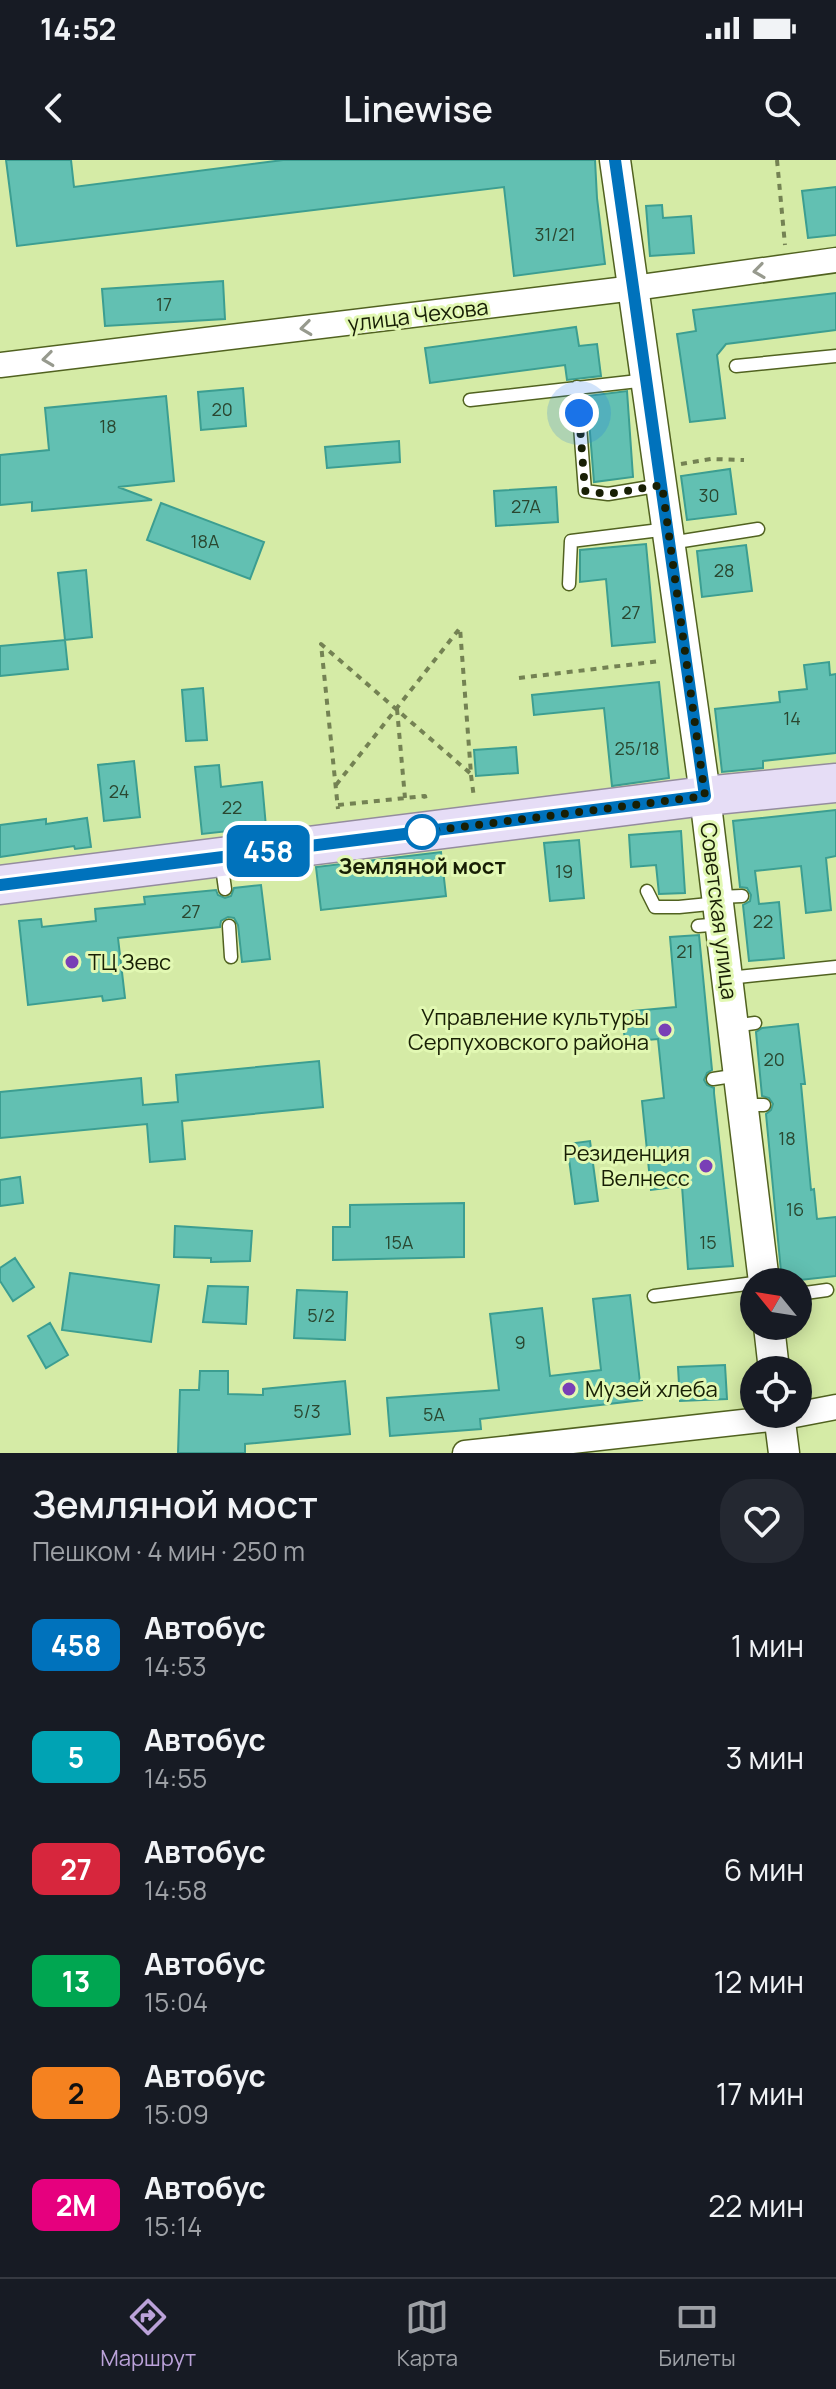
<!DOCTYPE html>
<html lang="ru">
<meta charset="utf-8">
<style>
body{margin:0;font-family:Manrope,sans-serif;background:#242831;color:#f1f3f6;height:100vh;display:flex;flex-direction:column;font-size:30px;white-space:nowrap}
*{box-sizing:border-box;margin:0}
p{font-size:26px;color:#9ea1a6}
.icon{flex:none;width:44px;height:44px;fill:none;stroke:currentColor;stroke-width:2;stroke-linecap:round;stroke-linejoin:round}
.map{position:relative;height:1293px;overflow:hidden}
.details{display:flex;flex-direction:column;background:#171b24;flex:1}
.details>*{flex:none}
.badge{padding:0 16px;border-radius:12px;font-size:28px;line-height:52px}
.needle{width:52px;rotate:300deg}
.fabs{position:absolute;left:740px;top:1108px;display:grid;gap:16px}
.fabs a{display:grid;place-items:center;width:72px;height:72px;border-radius:50%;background:#171b24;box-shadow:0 4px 20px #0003;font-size:40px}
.you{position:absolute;width:40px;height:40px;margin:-20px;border:6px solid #fff;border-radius:50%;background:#1a73e8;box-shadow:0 0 0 12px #1a73e833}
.map>.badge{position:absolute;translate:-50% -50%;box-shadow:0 0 0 4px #fff}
.round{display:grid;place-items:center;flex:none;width:84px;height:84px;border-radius:32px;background:#242831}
.summary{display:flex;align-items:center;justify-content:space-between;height:136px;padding:0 32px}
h1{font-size:38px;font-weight:600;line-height:60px}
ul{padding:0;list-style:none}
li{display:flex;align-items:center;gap:24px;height:112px;padding:0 32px}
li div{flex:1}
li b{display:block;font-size:30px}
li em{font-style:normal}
li .badge{min-width:88px;font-weight:700;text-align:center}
.status{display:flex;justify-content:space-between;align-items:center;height:56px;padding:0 40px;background:#171b24;direction:ltr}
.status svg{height:22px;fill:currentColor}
header{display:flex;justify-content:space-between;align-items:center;height:104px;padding:0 32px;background:#171b24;font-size:36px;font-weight:600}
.dock{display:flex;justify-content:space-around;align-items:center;height:112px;border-top:2px solid #363941;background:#171b24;font-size:22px;color:#9ea1a6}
.dock a{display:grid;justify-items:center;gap:4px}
.dock .on{color:#bba2d9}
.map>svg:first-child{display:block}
</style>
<div class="status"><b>14:52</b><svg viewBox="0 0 49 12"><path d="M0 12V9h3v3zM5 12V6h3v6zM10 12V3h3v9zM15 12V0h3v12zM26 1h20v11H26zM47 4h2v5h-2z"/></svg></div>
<header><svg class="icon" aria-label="back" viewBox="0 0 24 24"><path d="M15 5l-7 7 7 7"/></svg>Linewise<svg class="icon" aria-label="search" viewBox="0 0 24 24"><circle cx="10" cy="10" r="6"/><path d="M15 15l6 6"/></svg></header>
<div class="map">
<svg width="836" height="1293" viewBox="0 0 836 1293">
<rect width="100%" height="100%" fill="#d5eba6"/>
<path fill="#62c0b2" stroke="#3c9e91" stroke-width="2" d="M 6,0 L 71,0 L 74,27 L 283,0 L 595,0 L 597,38 L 605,104 L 514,116 L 504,27 L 17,86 Z
M 836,27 L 836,75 L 808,78 L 802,31 Z
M 662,45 L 663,58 L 691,56 L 694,93 L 650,96 L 646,46 Z
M 223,121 L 225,159 L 105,166 L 102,129 Z
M 836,133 L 836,170 L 726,184 L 717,195 L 725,258 L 690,262 L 677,174 L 696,171 L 693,150 Z
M 576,167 L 579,186 L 597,184 L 601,216 L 567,220 L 565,205 L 430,223 L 425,188 Z
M 243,228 L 246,266 L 201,270 L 198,232 Z
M 627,231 L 633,317 L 594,322 L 587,236 Z
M 166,236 L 174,321 L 118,327 L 152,340 L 32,351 L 32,342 L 0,345 L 0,295 L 49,290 L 45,248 Z
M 399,281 L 400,302 L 327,308 L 325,287 Z
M 730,309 L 736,354 L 687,360 L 681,316 Z
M 556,327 L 558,362 L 496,366 L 494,331 Z
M 161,343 L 264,382 L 250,419 L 147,380 Z
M 646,384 L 655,482 L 612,486 L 606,419 L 580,422 L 580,390 Z
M 746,385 L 752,431 L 702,437 L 697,391 Z
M 86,410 L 92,477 L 65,480 L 58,413 Z
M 65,480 L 68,509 L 0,516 L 0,486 Z
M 829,502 L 830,515 L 836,514 L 836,593 L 763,601 L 763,608 L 722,612 L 715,549 L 780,542 L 779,532 L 807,529 L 804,505 Z
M 659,522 L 669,618 L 612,626 L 604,548 L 534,555 L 532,535 Z
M 203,528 L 207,580 L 186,581 L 182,530 Z
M 516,587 L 518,613 L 476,616 L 474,590 Z
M 134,601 L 140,657 L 104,661 L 98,605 Z
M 219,605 L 221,627 L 262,622 L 266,667 L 202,674 L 195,607 Z
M 836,650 L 836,696 L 826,698 L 831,750 L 806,753 L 801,706 L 755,711 L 759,744 L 779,742 L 784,798 L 749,801 L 743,745 L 750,741 L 751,735 L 747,728 L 740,727 L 733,661 Z
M 87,658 L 91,687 L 75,689 L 74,686 L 0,697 L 0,665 L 46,659 L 46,664 Z
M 681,671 L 685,733 L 659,734 L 656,705 L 631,707 L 629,675 Z
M 579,680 L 584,738 L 550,741 L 544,683 Z
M 441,692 L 446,736 L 321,750 L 316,707 Z
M 261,725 L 270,799 L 242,802 L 238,765 L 234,758 L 228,757 L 221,761 L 220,767 L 118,778 L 125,838 L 103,841 L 102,836 L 28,845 L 19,761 L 41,759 L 42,767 L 96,761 L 95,749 L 145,744 L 144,737 L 216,730 L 218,735 L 225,738 L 231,736 L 234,728 Z
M 699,775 L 712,910 L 707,913 L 704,920 L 707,925 L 714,928 L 714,933 L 733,1106 L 688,1109 L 682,1026 L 651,1030 L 642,941 L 664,938 L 658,879 L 625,882 L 622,852 L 676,847 L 670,777 Z
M 798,864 L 805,924 L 801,924 L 811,1030 L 814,1029 L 817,1059 L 836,1057 L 836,1116 L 782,1122 L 766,954 L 771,950 L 773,944 L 769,938 L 762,936 L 756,872 L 762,868 Z
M 319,901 L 323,947 L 182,961 L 185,999 L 150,1002 L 147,964 L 0,978 L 0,932 L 141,918 L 143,945 L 178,942 L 176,915 Z
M 590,981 L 598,1041 L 575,1044 L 567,984 Z
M 20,1017 L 23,1043 L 0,1046 L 0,1020 Z
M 464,1043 L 464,1097 L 333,1100 L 333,1067 L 350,1067 L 350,1045 Z
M 175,1066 L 252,1071 L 250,1101 L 211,1102 L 211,1098 L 174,1097 Z
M 15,1098 L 34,1127 L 13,1141 L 0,1121 L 0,1108 Z
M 70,1113 L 159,1125 L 151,1182 L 62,1170 Z
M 208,1126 L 248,1127 L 246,1164 L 203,1162 Z
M 297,1130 L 347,1132 L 345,1180 L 294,1178 Z
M 630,1135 L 642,1240 L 480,1259 L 481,1269 L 390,1276 L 387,1238 L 499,1230 L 490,1154 L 542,1148 L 550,1216 L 601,1210 L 593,1139 Z
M 50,1163 L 68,1195 L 46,1208 L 28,1176 Z
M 725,1205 L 727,1239 L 680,1241 L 678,1207 Z
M 200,1211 L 228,1211 L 228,1234 L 263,1235 L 263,1229 L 345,1221 L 350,1274 L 245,1284 L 245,1293 L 178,1293 L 180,1230 L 199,1230 Z"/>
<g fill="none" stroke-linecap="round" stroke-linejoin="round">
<g stroke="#516220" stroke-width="15">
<path id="service" d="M 736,206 L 836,196
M 577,227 L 585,331 L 608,334 L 662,325
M 470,240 L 647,220
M 670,383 L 758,369
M 569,424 L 571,381 L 668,369
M 221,700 L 225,729
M 647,731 L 655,747 L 679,747 L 719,743
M 718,737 L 742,736
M 229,766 L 231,797
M 698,766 L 721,764
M 728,818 L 836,807
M 733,866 L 755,863
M 713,919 L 739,915
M 743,945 L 764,945
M 798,1134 L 827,1130
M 654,1136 L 754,1123"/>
</g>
<g stroke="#516220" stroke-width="27">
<path id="minor" d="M 0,205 L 634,128 L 836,100
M 465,1293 L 779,1258 L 836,1247"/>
</g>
<g stroke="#516220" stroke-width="33">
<path id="tertiary" d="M 615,0 L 703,620 L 764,1122
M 769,1166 L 774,1210
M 779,1254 L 784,1293"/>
</g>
<g stroke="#948c9e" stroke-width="41">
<path id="primary" d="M 0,725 L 705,636 L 836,623"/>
</g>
<path stroke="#748253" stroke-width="4" stroke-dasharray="6 6" stroke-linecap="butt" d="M 777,0 L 785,85
M 681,304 L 711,299 L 744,300
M 519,518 L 661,501
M 397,549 L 405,638
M 471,615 L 474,638
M 336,625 L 460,468 L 471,614 L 321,484 L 338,649
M 338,645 L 425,636 L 426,641"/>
<use href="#service" stroke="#fff" stroke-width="12"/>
<use href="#minor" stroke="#fff" stroke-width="24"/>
<use href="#tertiary" stroke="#fff" stroke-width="30"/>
<use href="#primary" stroke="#e6ddf6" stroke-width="38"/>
</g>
<defs><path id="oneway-chevron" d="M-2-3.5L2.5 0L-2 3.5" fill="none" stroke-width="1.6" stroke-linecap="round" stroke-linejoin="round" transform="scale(2)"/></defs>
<g stroke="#979a8e">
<use href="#oneway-chevron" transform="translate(759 111) rotate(172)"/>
<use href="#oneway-chevron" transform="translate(306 168) rotate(173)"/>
<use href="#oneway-chevron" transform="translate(48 199) rotate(173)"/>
</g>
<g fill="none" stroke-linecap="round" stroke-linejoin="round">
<g stroke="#fff" stroke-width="18">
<path id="line" d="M 0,725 L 705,636 L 615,0"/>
</g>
<use href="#line" stroke="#0072bc" stroke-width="12"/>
<path stroke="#181f05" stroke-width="8" stroke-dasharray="0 14.4" d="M 422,672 L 705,636 L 662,325 L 608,334 L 585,331 L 579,253"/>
</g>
<circle fill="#fff" stroke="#0072bc" stroke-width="4" cx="422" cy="672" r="16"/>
<g fill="#793fb6" stroke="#e2f8b3" stroke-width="3">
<circle cx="72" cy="802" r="8"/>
<circle cx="665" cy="870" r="8"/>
<circle cx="706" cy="1006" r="8"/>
<circle cx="569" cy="1229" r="8"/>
</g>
<g text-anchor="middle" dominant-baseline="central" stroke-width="6" stroke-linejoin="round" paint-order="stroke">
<g font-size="18" fill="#2a4730">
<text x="555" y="74">31/21</text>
<text x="164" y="144">17</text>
<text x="222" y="249">20</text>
<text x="108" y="266">18</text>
<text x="709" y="335">30</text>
<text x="526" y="346">27А</text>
<text x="205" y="381">18А</text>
<text x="724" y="410">28</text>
<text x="631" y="452">27</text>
<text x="792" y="558">14</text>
<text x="637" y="588">25/18</text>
<text x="119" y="631">24</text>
<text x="232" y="647">22</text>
<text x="564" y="711">19</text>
<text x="191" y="751">27</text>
<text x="763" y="761">22</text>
<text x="685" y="791">21</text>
<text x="774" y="899">20</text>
<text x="787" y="978">18</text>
<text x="795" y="1049">16</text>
<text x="399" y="1082">15А</text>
<text x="708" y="1082">15</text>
<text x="321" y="1155">5/2</text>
<text x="520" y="1182">9</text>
<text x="307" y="1251">5/3</text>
<text x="434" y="1254">5А</text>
</g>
<g font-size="22" fill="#181f05" stroke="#e2f8b3">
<text transform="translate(418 155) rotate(-7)">улица Чехова</text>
<text transform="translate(719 751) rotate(83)">Советская улица</text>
</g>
<g font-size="22" font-weight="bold" fill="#181f05" stroke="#e2f8b3">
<text x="422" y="706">Земляной мост</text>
</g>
<g font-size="22" fill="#181f05" stroke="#e2f8b3" text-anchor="start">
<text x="88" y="802">ТЦ Зевс</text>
<text x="649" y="857" text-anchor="end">Управление культуры<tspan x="649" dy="25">Серпуховского района</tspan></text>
<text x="690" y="993" text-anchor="end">Резиденция<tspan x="690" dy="25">Велнесс</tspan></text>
<text x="585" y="1229">Музей хлеба</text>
</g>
</g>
</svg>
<div class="fabs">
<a><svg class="needle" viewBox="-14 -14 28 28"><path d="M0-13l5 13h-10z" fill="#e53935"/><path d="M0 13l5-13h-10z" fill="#9ea1a6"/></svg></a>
<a><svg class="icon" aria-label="locate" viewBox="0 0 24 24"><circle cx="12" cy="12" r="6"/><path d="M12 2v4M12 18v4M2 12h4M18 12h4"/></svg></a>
</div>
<div class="you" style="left:579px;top:253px"></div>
<b class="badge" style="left:268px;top:691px;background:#0072bc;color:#fff">458</b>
</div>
<section class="details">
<div class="summary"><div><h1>Земляной мост</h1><p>Пешком · 4 мин · 250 m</p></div><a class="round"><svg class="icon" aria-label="heart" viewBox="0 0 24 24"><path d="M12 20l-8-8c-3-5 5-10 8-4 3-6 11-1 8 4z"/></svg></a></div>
<ul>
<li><span class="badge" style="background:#0072bc;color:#fff">458</span><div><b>Автобус</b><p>14:53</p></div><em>1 мин</em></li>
<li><span class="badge" style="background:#00a3b4;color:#fff">5</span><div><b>Автобус</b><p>14:55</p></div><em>3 мин</em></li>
<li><span class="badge" style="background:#d7263d;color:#fff">27</span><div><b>Автобус</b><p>14:58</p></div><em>6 мин</em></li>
<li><span class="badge" style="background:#00a651;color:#fff">13</span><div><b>Автобус</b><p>15:04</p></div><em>12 мин</em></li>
<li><span class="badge" style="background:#f58220;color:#111">2</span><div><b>Автобус</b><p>15:09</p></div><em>17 мин</em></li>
<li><span class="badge" style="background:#e6007e;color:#fff">2М</span><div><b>Автобус</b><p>15:14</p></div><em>22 мин</em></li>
</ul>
</section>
<nav class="dock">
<a class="on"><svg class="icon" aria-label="directions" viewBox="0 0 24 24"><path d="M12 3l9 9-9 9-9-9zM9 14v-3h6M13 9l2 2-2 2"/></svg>Маршрут</a>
<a><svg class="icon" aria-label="map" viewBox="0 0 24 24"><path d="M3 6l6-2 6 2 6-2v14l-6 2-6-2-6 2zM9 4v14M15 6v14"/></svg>Карта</a>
<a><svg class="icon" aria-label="tickets" viewBox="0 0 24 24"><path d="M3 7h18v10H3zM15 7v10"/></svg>Билеты</a>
</nav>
